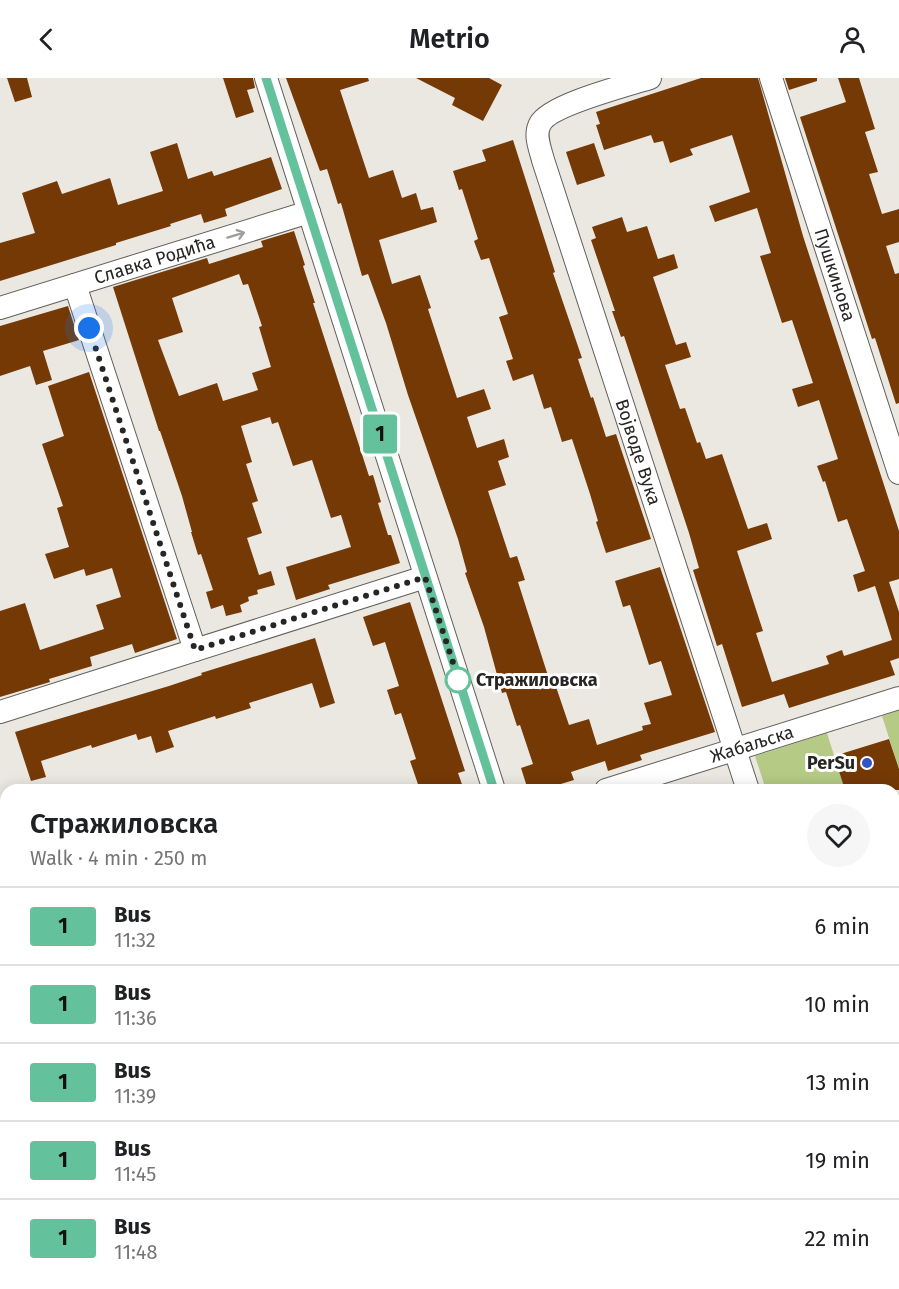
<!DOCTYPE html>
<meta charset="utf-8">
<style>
body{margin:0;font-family:"Fira Sans",sans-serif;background:#f6f6f6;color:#202124;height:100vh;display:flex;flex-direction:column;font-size:22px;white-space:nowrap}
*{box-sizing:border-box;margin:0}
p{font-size:20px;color:#757577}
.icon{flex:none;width:33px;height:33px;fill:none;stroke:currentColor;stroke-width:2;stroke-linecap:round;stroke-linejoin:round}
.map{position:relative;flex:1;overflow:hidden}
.drawer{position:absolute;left:0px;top:706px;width:900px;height:506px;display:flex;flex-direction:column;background:#fff;border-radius:18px 18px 0 0;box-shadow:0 3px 15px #0003}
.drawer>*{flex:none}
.badge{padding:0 12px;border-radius:4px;font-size:21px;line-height:39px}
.you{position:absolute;width:30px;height:30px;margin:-15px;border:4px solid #fff;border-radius:50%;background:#1a73e8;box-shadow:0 0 0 9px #1a73e833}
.map>.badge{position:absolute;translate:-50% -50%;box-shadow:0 0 0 3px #fff}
.round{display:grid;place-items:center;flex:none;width:63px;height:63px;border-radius:32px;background:#f6f6f6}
.headline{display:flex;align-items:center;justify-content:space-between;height:102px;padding:0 30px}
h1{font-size:28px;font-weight:600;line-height:45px}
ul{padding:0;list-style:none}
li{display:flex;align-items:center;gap:18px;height:78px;padding:0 30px;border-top:2px solid #e0e0e0}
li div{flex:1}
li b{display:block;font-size:22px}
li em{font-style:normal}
li .badge{min-width:66px;font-weight:700;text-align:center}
header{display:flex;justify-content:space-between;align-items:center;height:78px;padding:0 30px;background:#fff;font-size:27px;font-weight:600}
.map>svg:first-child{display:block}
</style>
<header><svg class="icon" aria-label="back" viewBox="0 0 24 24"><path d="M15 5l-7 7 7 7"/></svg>Metrio<svg class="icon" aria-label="person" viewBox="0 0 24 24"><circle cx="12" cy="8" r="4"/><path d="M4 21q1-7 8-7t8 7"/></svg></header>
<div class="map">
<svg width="899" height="1211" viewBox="0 0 899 1211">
<rect width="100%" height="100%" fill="#ebe8e2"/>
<path fill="#b5ca85" d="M 899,632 L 899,691 L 882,638 Z
M 827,655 L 845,712 L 766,712 L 755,678 Z
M 899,717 L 899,832 L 894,833 L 894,719 Z"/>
<path fill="#753906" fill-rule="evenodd" d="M 7,0 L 27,0 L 32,19 L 15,24 Z
M 223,0 L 253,0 L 255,10 L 247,12 L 254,34 L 236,40 Z
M 286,0 L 368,0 L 369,3 L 340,12 L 369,100 L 393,92 L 402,120 L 416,115 L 421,132 L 433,129 L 437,144 L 379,162 L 392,206 L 420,197 L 431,230 L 428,231 L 457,320 L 484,311 L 491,331 L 467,339 L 477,370 L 504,361 L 509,379 L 498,383 L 506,407 L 488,413 L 510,480 L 517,478 L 525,502 L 518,504 L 550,604 L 554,603 L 569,647 L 589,641 L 597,667 L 643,652 L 642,648 L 651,646 L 644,625 L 672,617 L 661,583 L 649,587 L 630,527 L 623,529 L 615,503 L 660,489 L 715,654 L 640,677 L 642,682 L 608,693 L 605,683 L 571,694 L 574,702 L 541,712 L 528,712 L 521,690 L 533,686 L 520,647 L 517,648 L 506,614 L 502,615 L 484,549 L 465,495 L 467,494 L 458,461 L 408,317 L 386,245 L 368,196 L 362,198 L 341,125 L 338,126 L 327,91 L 320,93 Z
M 416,0 L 489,0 L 502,7 L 483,43 L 452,27 L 455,20 Z
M 701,0 L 758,0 L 803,158 L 899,453 L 899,501 L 889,504 L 899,534 L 899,580 L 890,583 L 895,597 L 789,630 L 784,616 L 742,629 L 722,566 L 717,568 L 693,492 L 699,490 L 689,455 L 624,258 L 621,259 L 612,233 L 615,233 L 591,162 L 596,160 L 592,149 L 622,139 L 627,154 L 647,148 L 658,181 L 674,176 L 678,190 L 653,199 L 676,267 L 686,264 L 691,279 L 665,287 L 680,331 L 685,330 L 697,365 L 700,364 L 706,381 L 722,376 L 748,451 L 767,445 L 772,461 L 737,473 L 763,553 L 756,555 L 772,604 L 829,586 L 826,578 L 842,572 L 844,578 L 892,562 L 875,508 L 858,514 L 853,497 L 865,493 L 847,441 L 838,444 L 825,403 L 823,404 L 817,388 L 838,381 L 819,322 L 798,329 L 792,311 L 813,305 L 792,242 L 782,245 L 760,178 L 771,175 L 757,130 L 715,144 L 709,128 L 750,114 L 732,57 L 690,71 L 693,77 L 670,85 L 663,63 L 654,65 L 651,57 L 604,72 L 596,47 L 600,46 L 596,34 Z
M 785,0 L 817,0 L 817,3 L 789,12 Z
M 838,0 L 859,0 L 875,51 L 865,54 L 878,94 L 869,96 L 882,136 L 899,131 L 899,164 L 886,168 L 895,196 L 899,195 L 899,325 L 896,326 L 875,260 L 872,261 L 800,39 L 846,24 Z
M 513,62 L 555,194 L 553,195 L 582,280 L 578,281 L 591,320 L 593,319 L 606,359 L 616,356 L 651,461 L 606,475 L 596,444 L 598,443 L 590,416 L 572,361 L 562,364 L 551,329 L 544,331 L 533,296 L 513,303 L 506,283 L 513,281 L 499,239 L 508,236 L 489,180 L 481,182 L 474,163 L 478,161 L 462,111 L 459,112 L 453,93 L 486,83 L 482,72 Z
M 177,65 L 188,101 L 212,93 L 214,98 L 271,79 L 282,111 L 225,131 L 227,138 L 204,145 L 201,136 L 170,146 L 171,148 L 116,165 L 116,167 L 0,203 L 0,165 L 35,155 L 22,115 L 57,103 L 62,116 L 110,100 L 118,127 L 163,113 L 150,74 Z
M 594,65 L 605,98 L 577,107 L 566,74 Z
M 294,153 L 305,187 L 303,188 L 315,225 L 313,225 L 369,398 L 373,397 L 381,424 L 378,425 L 388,457 L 391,457 L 400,485 L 328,507 L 330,511 L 296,522 L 286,489 L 351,469 L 341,437 L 331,440 L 312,382 L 293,388 L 278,344 L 272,346 L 270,339 L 241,348 L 252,384 L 246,386 L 258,423 L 252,425 L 262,455 L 247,460 L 259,497 L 271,493 L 275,507 L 257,512 L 258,516 L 248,519 L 249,523 L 240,527 L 242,534 L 226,538 L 223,527 L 211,531 L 206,514 L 213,512 L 201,476 L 198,477 L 191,454 L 192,454 L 182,418 L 160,353 L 159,353 L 113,209 L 207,180 L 209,186 L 263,169 L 261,163 ZM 239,196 L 243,207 L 248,206 L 262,248 L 259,249 L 271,289 L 252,295 L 258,312 L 223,323 L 217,305 L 179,318 L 158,262 L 183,254 L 172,220 Z
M 68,228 L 79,262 L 43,273 L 52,302 L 36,307 L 30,288 L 0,298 L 0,248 Z
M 89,294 L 177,561 L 135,575 L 132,566 L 90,579 L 92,588 L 49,601 L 50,604 L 0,619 L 0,533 L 25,525 L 40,572 L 104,551 L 96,527 L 121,519 L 112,490 L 86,498 L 84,491 L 54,501 L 45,476 L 69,469 L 57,430 L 63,428 L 42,366 L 64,358 L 48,308 Z
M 410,524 L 465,693 L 458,695 L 464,712 L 420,712 L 410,683 L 416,681 L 401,635 L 395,637 L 387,612 L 399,608 L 385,564 L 373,568 L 363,539 Z
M 315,560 L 335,625 L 320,630 L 312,605 L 249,625 L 251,630 L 216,641 L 215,638 L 168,653 L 174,669 L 156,675 L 151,658 L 138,662 L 136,656 L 92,670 L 91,667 L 41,683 L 46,699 L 31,703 L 15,654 L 169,608 L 202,597 L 201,595 Z
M 889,661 L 899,691 L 899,712 L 845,712 L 834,678 Z"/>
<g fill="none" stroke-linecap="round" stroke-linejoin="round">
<g stroke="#63605b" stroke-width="24">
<g id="street">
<path d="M 266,0 L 494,712"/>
<path id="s1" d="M 650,0 C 628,7 549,27 540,46 C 534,57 540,70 543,82 L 748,712"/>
<path id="s2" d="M 771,0 L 899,395"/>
<path d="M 75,207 L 195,572"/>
<path id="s3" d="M 0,230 L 309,134"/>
<path d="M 0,634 L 425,499"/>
<path id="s4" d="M 606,712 L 899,620"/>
<path d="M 894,843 L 899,841"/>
<path d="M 0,899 L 6,897"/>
<path d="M 894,1159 L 899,1175"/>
<path d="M 0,1186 L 6,1184"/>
<path d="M 386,1206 L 388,1211"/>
<path d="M 653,1206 L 654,1211"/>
</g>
</g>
<path stroke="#878581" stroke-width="4" stroke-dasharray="4.5 4.5" stroke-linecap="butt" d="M 894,787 L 899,778"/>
<use href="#street" stroke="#fff" stroke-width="22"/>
</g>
<defs><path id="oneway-shaft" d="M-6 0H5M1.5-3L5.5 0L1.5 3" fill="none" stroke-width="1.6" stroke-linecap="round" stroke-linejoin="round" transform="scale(1.5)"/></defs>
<use stroke="#9e9d9c" href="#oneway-shaft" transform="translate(236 157) rotate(-17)"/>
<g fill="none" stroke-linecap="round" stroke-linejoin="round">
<g stroke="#fff" stroke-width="14">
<path id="line" d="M 266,0 L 494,712"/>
</g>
<use href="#line" stroke="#63c29c" stroke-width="9"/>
<path stroke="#272624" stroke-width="6" stroke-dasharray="0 10.8" d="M 89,250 L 195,572 L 425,499 L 460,606 L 458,602"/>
</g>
<circle fill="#fff" stroke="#63c29c" stroke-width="3" cx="458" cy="602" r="12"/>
<circle fill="#3253c3" stroke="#fff" stroke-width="2" cx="867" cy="685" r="6"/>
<g text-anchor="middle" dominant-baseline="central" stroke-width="6" stroke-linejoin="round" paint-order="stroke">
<g font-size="18" fill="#272624" stroke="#fff">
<text stroke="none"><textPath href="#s3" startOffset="162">Славка Родића</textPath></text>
<text stroke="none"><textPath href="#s2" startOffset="207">Пушкинова</textPath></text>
<text stroke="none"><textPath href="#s1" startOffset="465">Војводе Вука</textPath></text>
<text stroke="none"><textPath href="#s4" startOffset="153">Жабаљска</textPath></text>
</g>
<g font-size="18" font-weight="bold" fill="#272624" stroke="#fff" text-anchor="start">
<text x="476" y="602">Стражиловска</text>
</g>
<g font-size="18" font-weight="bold" fill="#272624" stroke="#fff" text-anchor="end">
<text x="855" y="685">PerSu</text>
</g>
</g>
</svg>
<div class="you" style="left:89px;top:250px"></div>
<b class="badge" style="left:380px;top:356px;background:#63c29c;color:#111">1</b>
<section class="drawer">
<div class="headline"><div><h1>Стражиловска</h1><p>Walk · 4 min · 250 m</p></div><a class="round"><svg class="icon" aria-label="heart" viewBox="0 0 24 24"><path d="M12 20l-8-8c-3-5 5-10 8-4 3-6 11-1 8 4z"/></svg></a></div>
<ul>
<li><span class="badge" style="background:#63c29c;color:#111">1</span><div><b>Bus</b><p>11:32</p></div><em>6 min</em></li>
<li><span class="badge" style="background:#63c29c;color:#111">1</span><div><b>Bus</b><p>11:36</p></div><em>10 min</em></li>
<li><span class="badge" style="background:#63c29c;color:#111">1</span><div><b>Bus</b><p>11:39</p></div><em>13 min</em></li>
<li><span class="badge" style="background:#63c29c;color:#111">1</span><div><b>Bus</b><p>11:45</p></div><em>19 min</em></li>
<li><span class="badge" style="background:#63c29c;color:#111">1</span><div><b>Bus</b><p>11:48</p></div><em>22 min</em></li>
</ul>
</section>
</div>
